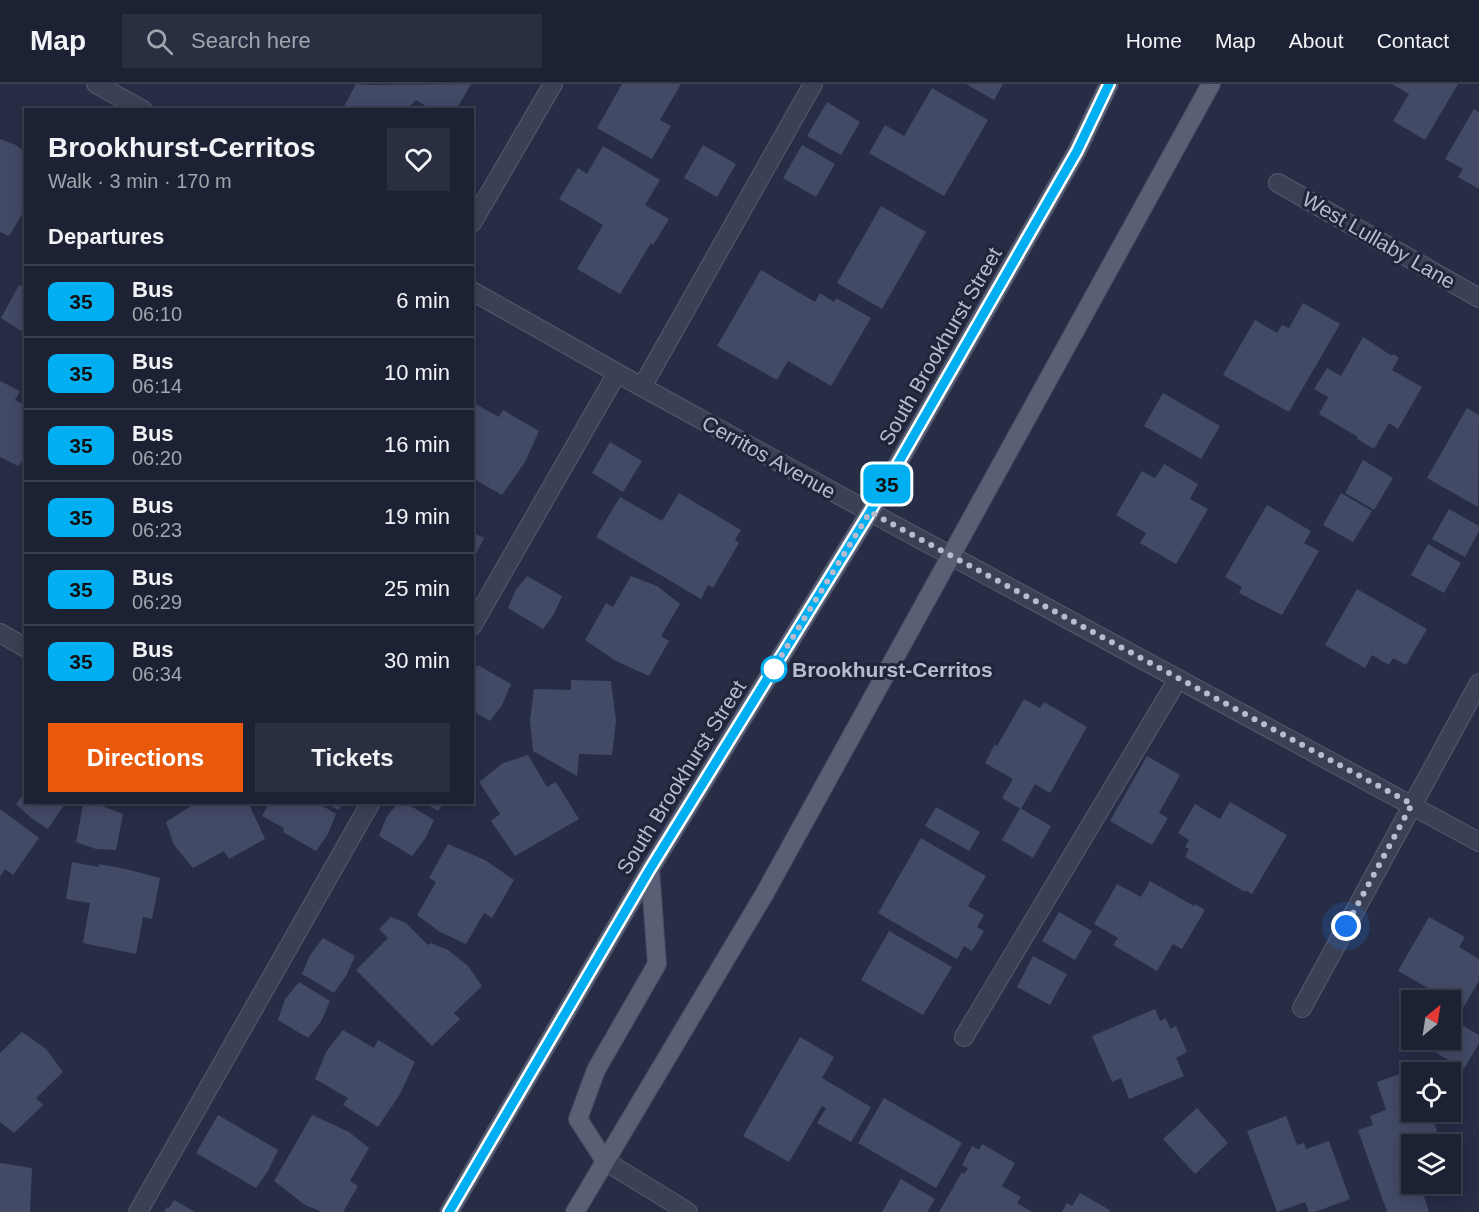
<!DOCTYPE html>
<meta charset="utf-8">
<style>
body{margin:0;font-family:Helvetica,sans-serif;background:#292f40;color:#f1f3f6;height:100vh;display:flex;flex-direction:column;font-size:22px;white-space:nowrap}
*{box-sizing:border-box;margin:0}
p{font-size:20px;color:#a0a4ac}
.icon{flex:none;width:33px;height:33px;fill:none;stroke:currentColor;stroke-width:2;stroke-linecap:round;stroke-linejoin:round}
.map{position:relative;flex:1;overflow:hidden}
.details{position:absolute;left:24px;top:24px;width:450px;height:696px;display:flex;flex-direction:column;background:#1c2234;border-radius:0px;box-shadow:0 3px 15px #0003,0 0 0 2px #3a3f4f}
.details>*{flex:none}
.badge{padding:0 12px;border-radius:9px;font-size:21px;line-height:39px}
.needle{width:39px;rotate:30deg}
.buttons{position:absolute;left:1401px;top:906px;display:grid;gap:12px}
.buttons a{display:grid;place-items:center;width:60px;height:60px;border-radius:0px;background:#1c2234;box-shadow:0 3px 15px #0003,0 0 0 2px #3a3f4f;font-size:30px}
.you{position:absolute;width:30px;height:30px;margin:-15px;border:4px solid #fff;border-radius:50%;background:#1a73e8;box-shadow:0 0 0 9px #1a73e833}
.map>.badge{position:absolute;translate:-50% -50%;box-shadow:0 0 0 3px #fff}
h2{padding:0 24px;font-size:22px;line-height:54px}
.round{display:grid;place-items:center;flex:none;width:63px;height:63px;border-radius:0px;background:#292f40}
.summary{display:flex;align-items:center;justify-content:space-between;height:102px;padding:0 24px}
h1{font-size:28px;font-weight:600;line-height:45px}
.cta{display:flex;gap:12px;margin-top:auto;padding:12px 24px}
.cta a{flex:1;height:69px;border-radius:0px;background:#ea580c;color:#fff;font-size:24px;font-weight:600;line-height:69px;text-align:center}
.cta a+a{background:#292f40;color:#f1f3f6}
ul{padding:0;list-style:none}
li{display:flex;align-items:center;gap:18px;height:72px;padding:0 24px;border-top:2px solid #3a3f4f}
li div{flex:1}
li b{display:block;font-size:22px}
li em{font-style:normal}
li .badge{min-width:66px;font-weight:700;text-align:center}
header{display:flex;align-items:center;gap:36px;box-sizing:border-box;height:84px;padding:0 30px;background:#1c2234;border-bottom:2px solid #3a3f4f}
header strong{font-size:28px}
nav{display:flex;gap:33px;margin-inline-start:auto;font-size:21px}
.search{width:420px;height:54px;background:#292f40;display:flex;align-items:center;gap:15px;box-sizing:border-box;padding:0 21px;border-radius:0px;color:#a0a4ac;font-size:22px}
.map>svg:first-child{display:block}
</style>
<header>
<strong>Map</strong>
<div class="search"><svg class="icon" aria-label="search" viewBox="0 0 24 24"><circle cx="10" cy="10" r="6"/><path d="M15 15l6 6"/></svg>Search here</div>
<nav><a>Home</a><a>Map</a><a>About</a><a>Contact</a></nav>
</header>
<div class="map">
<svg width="1479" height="1128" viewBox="0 0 1479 1128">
<rect width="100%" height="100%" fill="#262d45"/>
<path fill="#434a66" d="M 356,0 L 369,1 L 471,0 L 456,26 L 432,26 L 416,16 L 406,26 L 342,26 Z
M 622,0 L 681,0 L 660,36 L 671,42 L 652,75 L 597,44 Z
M 966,0 L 1003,0 L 994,16 Z
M 1392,0 L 1458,0 L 1425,56 L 1393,37 L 1409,10 Z
M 932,4 L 988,36 L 944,112 L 869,69 L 885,41 L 904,52 Z
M 827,18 L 860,38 L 841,71 L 807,52 Z
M 1474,25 L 1479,28 L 1479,105 L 1458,93 L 1463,85 L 1445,75 Z
M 0,55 L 16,61 L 26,69 L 26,124 L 9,152 L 0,148 Z
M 703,61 L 736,80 L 717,113 L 684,94 Z
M 802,61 L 835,80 L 816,113 L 783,94 Z
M 603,62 L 660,96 L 645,121 L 669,135 L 653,161 L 651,159 L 620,210 L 577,185 L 603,141 L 559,115 L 578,84 L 587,90 Z
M 881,122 L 926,148 L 882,225 L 837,199 Z
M 761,186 L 815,218 L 820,209 L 834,218 L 836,214 L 871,234 L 831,302 L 788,277 L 777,296 L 717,262 Z
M 19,201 L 26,204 L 26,250 L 1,234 Z
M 1303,219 L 1340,240 L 1289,328 L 1223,291 L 1255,236 L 1277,249 L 1282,241 L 1289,244 Z
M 1363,253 L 1392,272 L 1393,270 L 1399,274 L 1392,286 L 1422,303 L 1398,345 L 1389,339 L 1374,365 L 1357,355 L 1358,353 L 1319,330 L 1328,313 L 1314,305 L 1327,284 L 1341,292 Z
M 0,297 L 20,307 L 15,316 L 26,322 L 26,373 L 18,382 L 0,373 Z
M 1163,309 L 1220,342 L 1201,375 L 1144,342 Z
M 472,318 L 499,333 L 503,326 L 539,347 L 525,378 L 502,411 L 472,394 Z
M 1467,324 L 1479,331 L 1478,423 L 1427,394 Z
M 610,358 L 642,377 L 623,408 L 592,389 Z
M 1363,376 L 1393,394 L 1374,426 L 1345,409 Z
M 1164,380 L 1198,400 L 1190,415 L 1208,425 L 1176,480 L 1140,459 L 1146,449 L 1116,431 L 1142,387 L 1155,394 Z
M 679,409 L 741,446 L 735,456 L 739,459 L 713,504 L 708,501 L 701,515 L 596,453 L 620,413 L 662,437 Z
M 1341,409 L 1372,427 L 1353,458 L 1323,441 Z
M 1267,421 L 1311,447 L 1304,459 L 1319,467 L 1282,531 L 1239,509 L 1242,503 L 1225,493 Z
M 1449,425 L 1479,442 L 1479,447 L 1465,473 L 1432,455 Z
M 472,448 L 484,454 L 472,478 Z
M 1428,460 L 1461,479 L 1444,509 L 1411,491 Z
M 527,492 L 562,512 L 554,530 L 543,545 L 508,524 L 515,507 Z
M 631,492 L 657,502 L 680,520 L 661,552 L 669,557 L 649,592 L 616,577 L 585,556 L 606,519 L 613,523 Z
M 1357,505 L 1427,545 L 1406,581 L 1393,574 L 1389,581 L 1372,571 L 1365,584 L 1325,561 Z
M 478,581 L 511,600 L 502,621 L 490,637 L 472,627 L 472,588 Z
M 571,596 L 611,597 L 616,637 L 612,671 L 579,670 L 577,692 L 533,667 L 530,636 L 534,605 L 571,606 Z
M 1024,615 L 1040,624 L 1044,618 L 1087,643 L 1050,709 L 1035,700 L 1021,725 L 1002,714 L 1013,695 L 985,679 L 995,660 L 997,662 Z
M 528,671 L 547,703 L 556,698 L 579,735 L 515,772 L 491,737 L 500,730 L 479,698 L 503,679 Z
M 1147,672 L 1180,691 L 1159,729 L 1168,734 L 1152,761 L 1110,737 Z
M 26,707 L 26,718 L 66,718 L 48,745 L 31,734 L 16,720 Z
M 197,718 L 248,718 L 265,755 L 229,775 L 224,767 L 193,784 L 174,761 L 166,738 Z
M 270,718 L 316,718 L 336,730 L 328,750 L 316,767 L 283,748 L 284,744 L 262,732 Z
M 324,718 L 344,718 L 338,726 Z
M 399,718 L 404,718 L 434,736 L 425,755 L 412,772 L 379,752 L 387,732 Z
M 423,718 L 444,718 L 438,727 Z
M 1230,718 L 1287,751 L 1252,810 L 1245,806 L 1245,808 L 1185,773 L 1189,765 L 1185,763 L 1189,756 L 1178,749 L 1195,720 L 1220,735 Z
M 83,721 L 102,722 L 123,730 L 116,766 L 96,765 L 76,758 Z
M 936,723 L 980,748 L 969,767 L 925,742 Z
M 1020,724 L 1051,742 L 1033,774 L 1002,756 Z
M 0,725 L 39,754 L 13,791 L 5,785 L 0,793 Z
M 921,754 L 986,792 L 968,822 L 984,831 L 977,843 L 984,847 L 972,867 L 964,862 L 957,875 L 878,829 Z
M 448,760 L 485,776 L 514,796 L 492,834 L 484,829 L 466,860 L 440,848 L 417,831 L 436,798 L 429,794 Z
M 72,778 L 99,783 L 99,780 L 126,785 L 160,794 L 152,835 L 143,833 L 136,870 L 83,859 L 90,819 L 66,815 Z
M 1150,797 L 1194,822 L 1195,820 L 1205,826 L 1182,865 L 1173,860 L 1157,887 L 1113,861 L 1118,854 L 1094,840 L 1117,800 L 1141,813 Z
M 1059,828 L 1092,847 L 1075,876 L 1042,857 Z
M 391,833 L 406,839 L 428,861 L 431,859 L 448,866 L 468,882 L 482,902 L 454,929 L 460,935 L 432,962 L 356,886 L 388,854 L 379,845 Z
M 1429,833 L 1465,853 L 1459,863 L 1479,875 L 1479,897 L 1463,924 L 1398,887 Z
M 889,847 L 952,883 L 923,931 L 861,896 Z
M 323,854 L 355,872 L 346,892 L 334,909 L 302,890 L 310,871 Z
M 1033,872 L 1067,890 L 1050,921 L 1017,903 Z
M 299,898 L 330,917 L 321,938 L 308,954 L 278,936 L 285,915 Z
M 1155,925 L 1160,937 L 1166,934 L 1170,945 L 1176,942 L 1187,968 L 1176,974 L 1184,992 L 1129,1015 L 1121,994 L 1112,998 L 1092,952 Z
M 1451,935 L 1479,951 L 1479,959 L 1464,985 L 1414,956 L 1450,956 Z
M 343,946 L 374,964 L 378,956 L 415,978 L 400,1010 L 378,1043 L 343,1021 L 348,1014 L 315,995 L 326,968 Z
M 22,948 L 46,965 L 63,988 L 36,1014 L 43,1021 L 14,1049 L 0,1038 L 0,969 Z
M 800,953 L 834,973 L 822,994 L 871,1023 L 851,1058 L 817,1039 L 826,1024 L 822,1022 L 789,1078 L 743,1052 Z
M 1415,985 L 1417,988 L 1412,988 L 1412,1028 L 1430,1028 L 1442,1060 L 1412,1060 L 1412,1100 L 1420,1100 L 1429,1128 L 1387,1128 L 1358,1046 L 1373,1041 L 1370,1032 L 1386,1026 L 1377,998 Z
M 884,1014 L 962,1059 L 936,1104 L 858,1059 Z
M 1197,1024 L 1228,1059 L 1195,1090 L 1163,1055 Z
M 218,1031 L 278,1066 L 268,1087 L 256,1104 L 196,1069 Z
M 312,1031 L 349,1048 L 369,1064 L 350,1097 L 358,1102 L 343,1128 L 322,1128 L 305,1121 L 274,1097 Z
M 1286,1032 L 1297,1061 L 1304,1059 L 1306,1065 L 1329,1057 L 1350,1115 L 1315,1128 L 1309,1128 L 1305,1118 L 1277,1128 L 1247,1047 Z
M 982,1060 L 1015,1079 L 1002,1102 L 1021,1113 L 1017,1119 L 1032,1128 L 939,1128 L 962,1088 L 964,1090 L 968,1084 L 962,1081 L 972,1062 L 979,1066 Z
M 0,1079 L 32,1084 L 30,1128 L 0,1128 Z
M 901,1095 L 935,1115 L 927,1128 L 882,1128 Z
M 1080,1109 L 1110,1126 L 1109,1128 L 1062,1128 L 1067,1119 L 1072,1122 Z
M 174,1116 L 195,1128 L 164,1128 L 167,1123 L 169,1124 Z"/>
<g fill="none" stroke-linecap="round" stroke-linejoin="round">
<g stroke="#565b6f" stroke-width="20">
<path id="service" d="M 642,303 L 813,0
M 472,542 L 617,289
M 964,953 L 1178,595
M 138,1128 L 371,718"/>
</g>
<g stroke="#565b6f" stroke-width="20">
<path id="minor" d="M 1278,99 L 1479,214
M 472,139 L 553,0
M 0,549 L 26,564
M 1302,924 L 1479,599
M 605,1077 L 688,1128"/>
</g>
<g stroke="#565b6f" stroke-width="20">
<path id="tertiary" d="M 96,0 L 143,26
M 472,207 L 642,303 L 870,428 L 1479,758"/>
</g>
<g stroke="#44495e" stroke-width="20">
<path id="primary" d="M 605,1077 L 578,1035 L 596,986 L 657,880 L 650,785
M 449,1128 L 650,785 L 870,428 L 1077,67 L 1109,0
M 575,1128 L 765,809 L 1211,0"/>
</g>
<use href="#service" stroke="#3b4055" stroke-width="18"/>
<use href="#minor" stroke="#3b4055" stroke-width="18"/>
<use href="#tertiary" stroke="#3b4055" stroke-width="18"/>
<use href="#primary" stroke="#595f75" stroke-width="18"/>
</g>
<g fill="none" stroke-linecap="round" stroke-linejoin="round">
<g stroke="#fff" stroke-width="14">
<path id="line" d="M 449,1128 L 650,785 L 870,428 L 1077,67 L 1109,0"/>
</g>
<use href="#line" stroke="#00aff2" stroke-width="9"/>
<path stroke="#b9bcce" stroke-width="6" stroke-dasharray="0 10.8" d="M 774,585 L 772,587 L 870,428 L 1412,720 L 1346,842"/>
</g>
<circle fill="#fff" stroke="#00aff2" stroke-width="3" cx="774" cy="585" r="12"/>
<g text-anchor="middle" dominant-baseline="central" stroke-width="6" stroke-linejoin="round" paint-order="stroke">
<g font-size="21" fill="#b9bcce" stroke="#1f253a">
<text transform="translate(1379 156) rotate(30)">West Lullaby Lane</text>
<text transform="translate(940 262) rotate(-60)">South Brookhurst Street</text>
<text transform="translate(769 373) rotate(29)">Cerritos Avenue</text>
<text transform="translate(681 693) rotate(-58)">South Brookhurst Street</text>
</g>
<g font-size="21" font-weight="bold" fill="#b9bcce" stroke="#1f253a" text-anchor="start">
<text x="792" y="585">Brookhurst-Cerritos</text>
</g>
</g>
</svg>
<div class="buttons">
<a><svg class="needle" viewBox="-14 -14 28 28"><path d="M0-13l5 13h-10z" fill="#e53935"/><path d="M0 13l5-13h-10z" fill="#a0a4ac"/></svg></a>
<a><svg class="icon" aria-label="locate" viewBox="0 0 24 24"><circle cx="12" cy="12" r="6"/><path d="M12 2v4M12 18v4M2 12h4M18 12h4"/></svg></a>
<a><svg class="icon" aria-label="layers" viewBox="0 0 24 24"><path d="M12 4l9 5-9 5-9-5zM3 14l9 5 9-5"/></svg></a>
</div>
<div class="you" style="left:1346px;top:842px"></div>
<b class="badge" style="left:887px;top:400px;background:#00aff2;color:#111">35</b>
<section class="details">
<div class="summary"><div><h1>Brookhurst-Cerritos</h1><p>Walk · 3 min · 170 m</p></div><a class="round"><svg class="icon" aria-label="heart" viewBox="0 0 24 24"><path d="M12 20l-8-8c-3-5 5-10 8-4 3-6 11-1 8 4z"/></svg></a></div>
<h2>Departures</h2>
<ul>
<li><span class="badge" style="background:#00aff2;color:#111">35</span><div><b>Bus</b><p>06:10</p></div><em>6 min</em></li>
<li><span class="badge" style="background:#00aff2;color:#111">35</span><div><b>Bus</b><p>06:14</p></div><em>10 min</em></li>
<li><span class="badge" style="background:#00aff2;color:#111">35</span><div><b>Bus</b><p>06:20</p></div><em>16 min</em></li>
<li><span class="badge" style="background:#00aff2;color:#111">35</span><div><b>Bus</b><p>06:23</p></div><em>19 min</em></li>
<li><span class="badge" style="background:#00aff2;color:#111">35</span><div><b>Bus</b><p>06:29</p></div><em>25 min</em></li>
<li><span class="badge" style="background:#00aff2;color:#111">35</span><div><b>Bus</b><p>06:34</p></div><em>30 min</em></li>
</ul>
<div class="cta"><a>Directions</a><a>Tickets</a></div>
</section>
</div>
